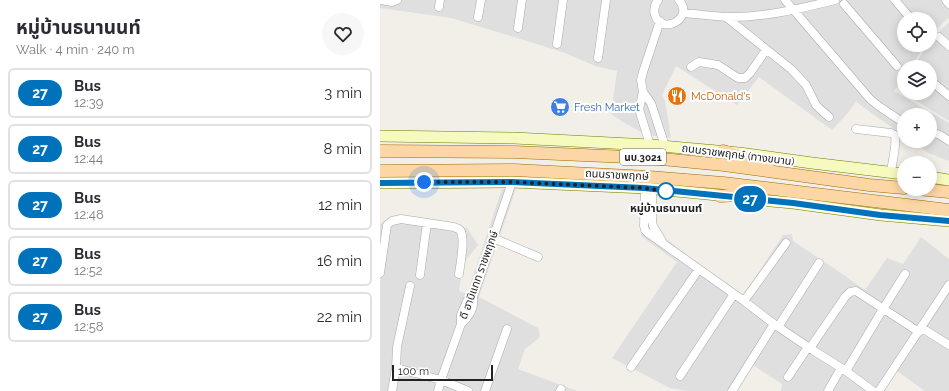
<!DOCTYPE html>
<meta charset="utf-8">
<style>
body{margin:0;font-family:Raleway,"Noto Sans Thai",sans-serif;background:#f7f7f7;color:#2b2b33;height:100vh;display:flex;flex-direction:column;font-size:15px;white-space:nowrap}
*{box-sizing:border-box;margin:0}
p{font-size:13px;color:#7c7c81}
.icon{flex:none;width:22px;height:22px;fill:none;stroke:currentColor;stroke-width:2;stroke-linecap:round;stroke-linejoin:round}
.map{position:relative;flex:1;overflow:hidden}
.sheet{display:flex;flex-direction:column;background:#fff;width:380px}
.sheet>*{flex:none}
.badge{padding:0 8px;border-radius:13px;font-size:14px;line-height:26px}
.tools{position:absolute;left:517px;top:12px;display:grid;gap:8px}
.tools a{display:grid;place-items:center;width:40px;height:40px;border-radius:50%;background:#fff;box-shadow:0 2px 10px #0003;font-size:20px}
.scale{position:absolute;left:12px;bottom:10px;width:101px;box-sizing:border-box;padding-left:4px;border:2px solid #222;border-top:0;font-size:11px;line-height:14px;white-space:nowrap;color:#222;-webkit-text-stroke:3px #fff;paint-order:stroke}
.you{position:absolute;width:20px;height:20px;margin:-10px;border:3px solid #fff;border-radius:50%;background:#1a73e8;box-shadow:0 0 0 6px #1a73e833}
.map>.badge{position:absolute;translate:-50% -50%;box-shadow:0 0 0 2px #fff}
.round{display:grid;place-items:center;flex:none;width:42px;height:42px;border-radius:21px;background:#f7f7f7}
.summary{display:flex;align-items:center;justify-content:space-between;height:68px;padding:0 16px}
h1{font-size:19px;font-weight:700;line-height:30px}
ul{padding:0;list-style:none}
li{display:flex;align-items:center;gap:12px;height:50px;margin:0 8px 6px;padding:0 8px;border:2px solid #e1e1e2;border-radius:6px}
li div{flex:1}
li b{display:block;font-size:15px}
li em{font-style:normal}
li .badge{min-width:44px;font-weight:700;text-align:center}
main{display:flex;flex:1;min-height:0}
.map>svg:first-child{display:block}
</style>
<main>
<section class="sheet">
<div class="summary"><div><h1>หมู่บ้านธนานนท์</h1><p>Walk · 4 min · 240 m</p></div><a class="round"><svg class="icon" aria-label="heart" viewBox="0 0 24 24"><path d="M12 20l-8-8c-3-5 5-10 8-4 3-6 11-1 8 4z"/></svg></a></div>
<ul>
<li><span class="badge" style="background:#0072bc;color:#fff">27</span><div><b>Bus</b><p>12:39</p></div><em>3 min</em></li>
<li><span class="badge" style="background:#0072bc;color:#fff">27</span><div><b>Bus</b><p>12:44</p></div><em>8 min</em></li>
<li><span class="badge" style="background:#0072bc;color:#fff">27</span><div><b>Bus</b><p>12:48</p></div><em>12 min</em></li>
<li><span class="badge" style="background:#0072bc;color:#fff">27</span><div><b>Bus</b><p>12:52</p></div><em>16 min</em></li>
<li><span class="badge" style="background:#0072bc;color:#fff">27</span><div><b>Bus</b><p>12:58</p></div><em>22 min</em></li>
</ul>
</section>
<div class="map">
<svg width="569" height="391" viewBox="0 0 569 391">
<rect width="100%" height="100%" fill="#f2efe9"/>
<path fill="#e0dfdf" d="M 0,0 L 569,0 L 569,18 L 557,28 L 550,37 L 550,19 L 524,19 L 524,45 L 545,45 L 531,67 L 524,67 L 524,76 L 514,91 L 569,123 L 569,161 L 548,153 L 531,141 L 550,141 L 550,115 L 524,115 L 524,136 L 476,102 L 467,114 L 452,130 L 379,77 L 357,105 L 296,66 L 282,95 L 285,101 L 291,138 L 267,135 L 246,124 L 231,114 L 237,71 L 215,66 L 185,53 L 147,41 L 71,18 L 0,8 Z
M 569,22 L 569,121 L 524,93 L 550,93 L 550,67 L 533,67 L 545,49 L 548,45 L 550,45 L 550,43 L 564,27 Z
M 122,189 L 136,189 L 99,297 L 158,328 L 160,335 L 158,339 L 145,349 L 138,369 L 197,391 L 0,391 L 0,224 L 11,217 L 87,228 L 98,245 L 83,263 L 79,291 L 87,294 Z
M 262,199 L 271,226 L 280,234 L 320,266 L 363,296 L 403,235 L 412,234 L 413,241 L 458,271 L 485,290 L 507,258 L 523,264 L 541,237 L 569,259 L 569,391 L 545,391 L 517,371 L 504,391 L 401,391 L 402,384 L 373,365 L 352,391 L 306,391 L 290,388 L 232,358 L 297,262 L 261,236 Z"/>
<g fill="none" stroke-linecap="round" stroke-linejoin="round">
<g stroke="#a9a9a9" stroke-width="9">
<path id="street" d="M 0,0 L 12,2 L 17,0
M 278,0 C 275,4 273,9 275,15 C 282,36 315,18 299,0
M 405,0 L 490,99 L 500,107 L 524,123
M 515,0 L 531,19
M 566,0 L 569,4
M 464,4 L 517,66
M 59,7 L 60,0
M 303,13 C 317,14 331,16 346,17 C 382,18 419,9 455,0
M 98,17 L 101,0
M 346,17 L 411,69 L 426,85 L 436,105 L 441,110 L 449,117
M 138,28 L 142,0
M 559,37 L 569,46
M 177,44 L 183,0
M 218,58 L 226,0
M 311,67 L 319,62 L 338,65 L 358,78 L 365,78 L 370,73 L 386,50
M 550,80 L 569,96
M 263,92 L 271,103 L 285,146
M 476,129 L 511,133 L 515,135 C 517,145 512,162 511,172
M 550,132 L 560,135 L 569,141
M 270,145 L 259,109 L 263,92 L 261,80 L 263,72 L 280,21
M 265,188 L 264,226 L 265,230 L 268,233 L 364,301 L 394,324 L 428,347 L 466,371 L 493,391
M 272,189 L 272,221 L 273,226 L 282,241
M 113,238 L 158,257
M 0,273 L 7,225 L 12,221 L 21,219 L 74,227 C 76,228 79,229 80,230 C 86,238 80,265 79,274
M 40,275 L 47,223
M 364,301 L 406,243
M 81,324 C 89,317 95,308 93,297
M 398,327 L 439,263
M 542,328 L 569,345
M 430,348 L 465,297 L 470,292 L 476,291 L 539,332
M 251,367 L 319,269
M 16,368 L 61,380 L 88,391
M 466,371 L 503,309 L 525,274
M 300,376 L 354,294
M 408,377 L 428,347
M 12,391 L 16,368 L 17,347 L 30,286
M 58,391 L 61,380 L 81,324 L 81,315 L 87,301 L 93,297 L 132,182
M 105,391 L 127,329
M 180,391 L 181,389
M 352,391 L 394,324
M 448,391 L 461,368
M 499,391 L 569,285"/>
</g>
<g stroke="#707d05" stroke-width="12">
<path id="secondary" d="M 0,136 L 134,138 L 270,145 L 359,153 L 432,163 L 524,174
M 550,177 L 569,180
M 0,183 L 132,182 L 265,188 L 348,196
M 367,199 L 413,203 L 501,215 L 569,221"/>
</g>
<g stroke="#a06b00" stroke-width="13">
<path id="primary" d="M 0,151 L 134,152 L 271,158 L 344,165 L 489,185 L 524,188
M 343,151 L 388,165
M 0,171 L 134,170 L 269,177 L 343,183 L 569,210
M 537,189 L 569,192
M 340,196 L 381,194"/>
</g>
<use href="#street" stroke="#fff" stroke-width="8"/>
<use href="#secondary" stroke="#f7fabf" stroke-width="11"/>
<use href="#primary" stroke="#fcd6a4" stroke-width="12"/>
</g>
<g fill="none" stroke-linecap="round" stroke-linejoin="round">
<g stroke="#fff" stroke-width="9">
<path id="line" d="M 0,183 L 132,182 L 264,188 L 413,203 L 500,215 L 569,221"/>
</g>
<use href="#line" stroke="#0072bc" stroke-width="6"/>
<path stroke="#222" stroke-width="4" stroke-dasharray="0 7.2" d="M 44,182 L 132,182 L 264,188 L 286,191"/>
</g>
<defs>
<g id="restaurant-disc" transform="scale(1)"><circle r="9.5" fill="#e8710a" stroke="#fff"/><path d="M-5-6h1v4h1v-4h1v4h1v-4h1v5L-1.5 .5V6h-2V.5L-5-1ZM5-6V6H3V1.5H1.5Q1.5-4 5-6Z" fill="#fff"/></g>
<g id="supermarket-disc" transform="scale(1)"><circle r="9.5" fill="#3f7fe0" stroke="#fff"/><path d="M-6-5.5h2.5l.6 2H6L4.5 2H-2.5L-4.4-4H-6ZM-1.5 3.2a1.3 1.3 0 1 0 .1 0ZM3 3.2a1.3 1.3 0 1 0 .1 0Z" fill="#fff"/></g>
</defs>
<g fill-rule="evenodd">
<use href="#restaurant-disc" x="297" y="96"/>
<use href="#supermarket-disc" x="180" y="107"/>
</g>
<circle fill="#fff" stroke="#0072bc" stroke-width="2" cx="286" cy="191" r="8"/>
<g text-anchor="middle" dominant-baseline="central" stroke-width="4" stroke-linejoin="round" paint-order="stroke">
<rect fill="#fff" stroke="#646464" stroke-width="1" x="240" y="149" width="46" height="16" rx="3"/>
<g font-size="10" font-weight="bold" fill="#222">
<text x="263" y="157">นบ.3021</text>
</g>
<g font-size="11" fill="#c56008" stroke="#fff" text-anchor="start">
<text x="311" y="96">McDonald's</text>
</g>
<g font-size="11" fill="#366cbe" stroke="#fff" text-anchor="start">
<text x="194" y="107">Fresh Market</text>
</g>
<g font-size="11" fill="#222" stroke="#fff">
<text transform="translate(358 155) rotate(7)">ถนนราชพฤกษ์ (ทางขนาน)</text>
<text transform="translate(237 175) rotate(3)">ถนนราชพฤกษ์</text>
<text transform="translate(99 275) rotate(-70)">ดี ฮาบิแทท ราชพฤกษ์</text>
</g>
<g font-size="11" font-weight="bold" fill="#222" stroke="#fff">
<text x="286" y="208">หมู่บ้านธนานนท์</text>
</g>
</g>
</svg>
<div class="tools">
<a><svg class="icon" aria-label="locate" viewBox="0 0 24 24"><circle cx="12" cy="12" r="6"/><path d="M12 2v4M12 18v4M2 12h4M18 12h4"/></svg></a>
<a><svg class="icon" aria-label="layers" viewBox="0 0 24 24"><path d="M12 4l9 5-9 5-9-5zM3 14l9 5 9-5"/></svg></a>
<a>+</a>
<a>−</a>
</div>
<div class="scale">100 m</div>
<div class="you" style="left:44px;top:182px"></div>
<b class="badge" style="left:370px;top:199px;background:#0072bc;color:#fff">27</b>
</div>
</main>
